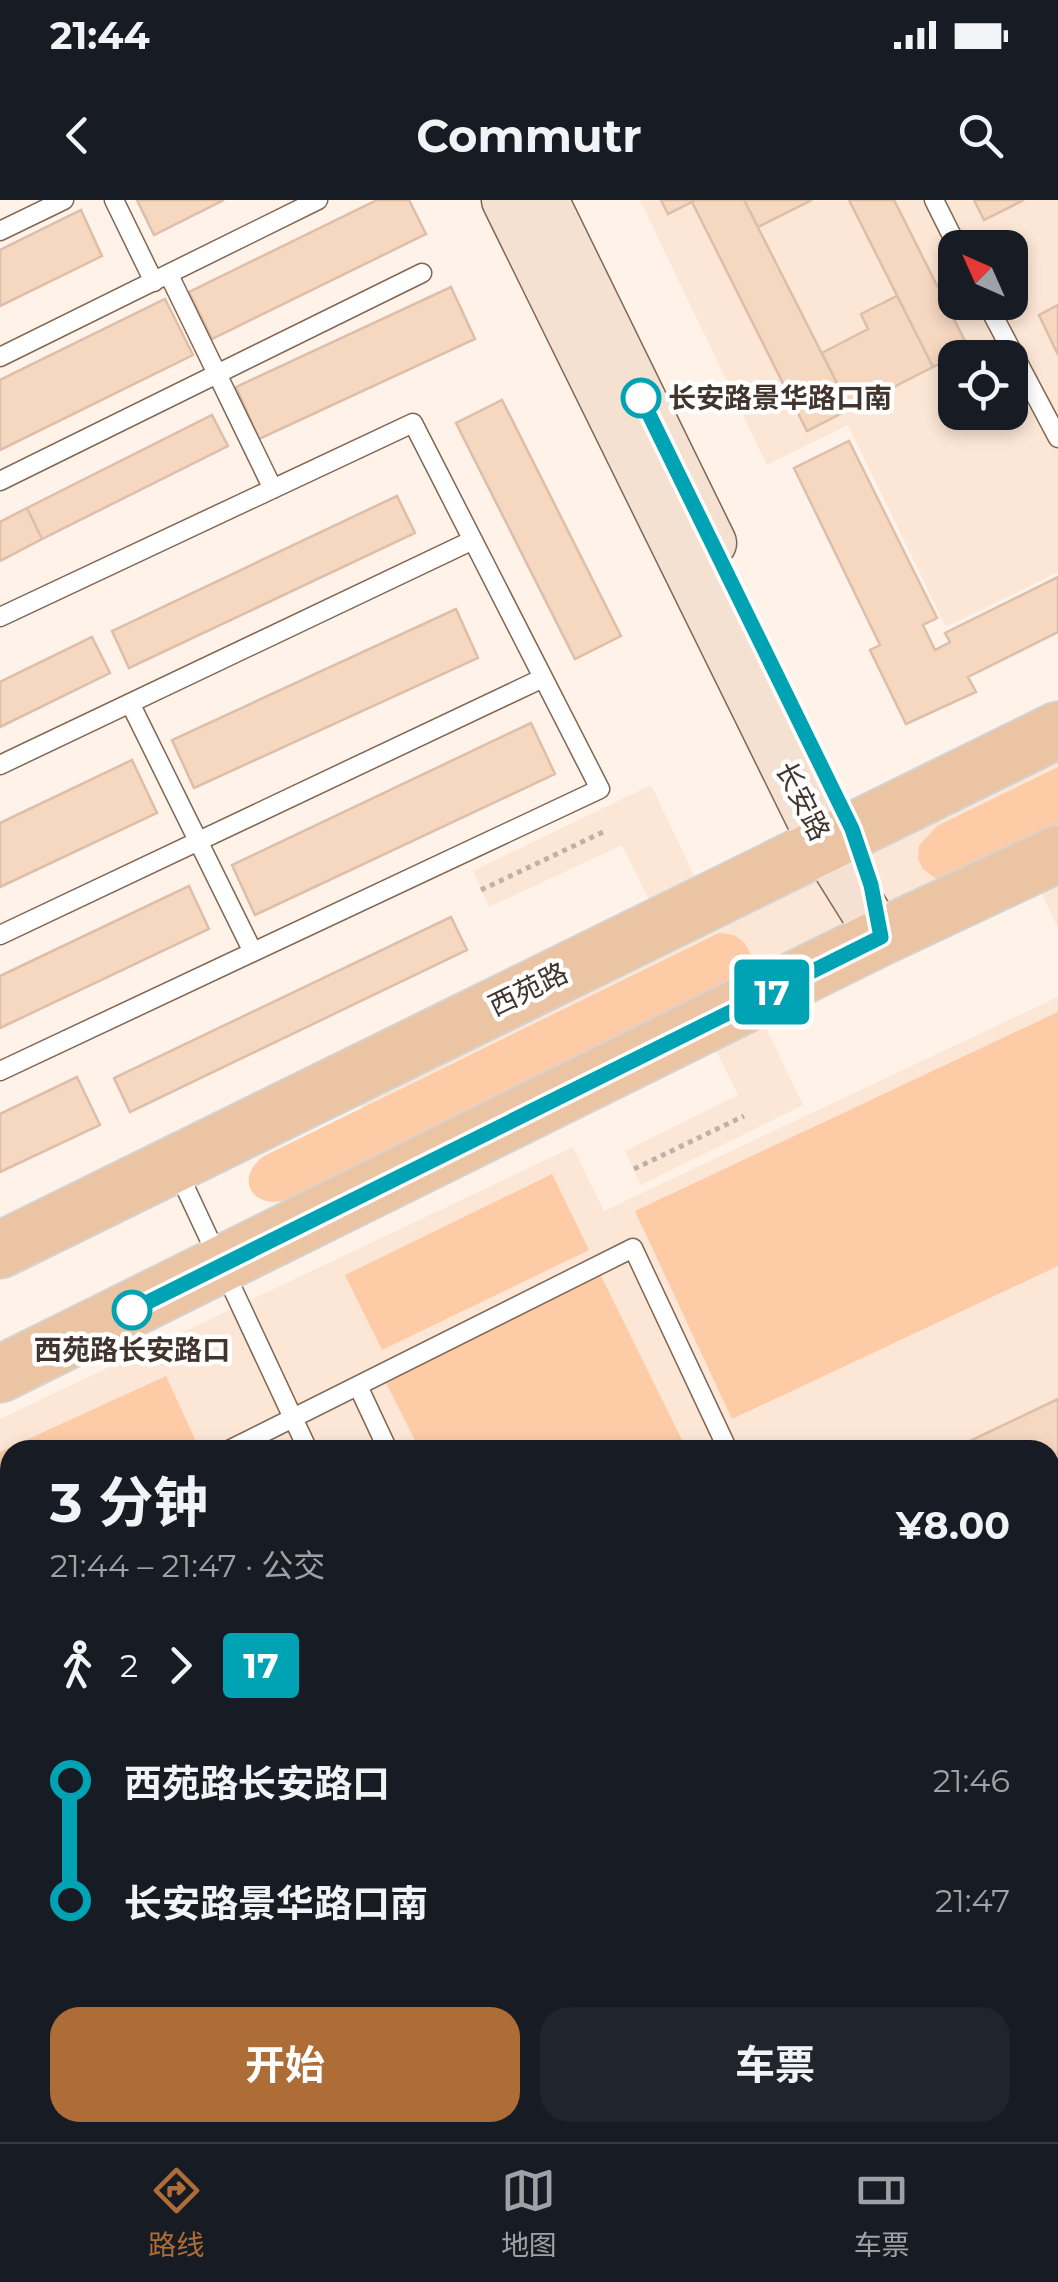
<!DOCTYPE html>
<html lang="zh">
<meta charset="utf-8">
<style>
body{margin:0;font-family:Montserrat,"Noto Sans SC",sans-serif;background:#20242c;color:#f1f3f6;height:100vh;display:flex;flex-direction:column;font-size:38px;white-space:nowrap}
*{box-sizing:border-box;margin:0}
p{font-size:32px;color:#9ea1a6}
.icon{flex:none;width:55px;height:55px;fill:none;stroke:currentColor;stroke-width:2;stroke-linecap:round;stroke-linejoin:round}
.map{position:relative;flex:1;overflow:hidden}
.drawer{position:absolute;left:0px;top:1240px;width:1060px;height:702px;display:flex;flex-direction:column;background:#171b24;border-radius:30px 30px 0 0;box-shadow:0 5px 15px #0003}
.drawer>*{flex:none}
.badge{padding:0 20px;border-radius:8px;font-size:35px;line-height:65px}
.needle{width:65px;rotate:315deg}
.fabs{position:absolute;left:938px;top:30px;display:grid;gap:20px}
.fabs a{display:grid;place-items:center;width:90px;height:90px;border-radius:20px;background:#171b24;box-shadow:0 5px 15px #0003;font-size:50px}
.map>.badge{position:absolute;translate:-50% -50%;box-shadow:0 0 0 5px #fff}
.legs{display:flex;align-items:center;gap:15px;height:110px;padding:0 50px;font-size:32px}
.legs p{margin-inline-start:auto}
.overview{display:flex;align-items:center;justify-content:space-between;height:170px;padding:0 50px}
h1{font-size:55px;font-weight:700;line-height:75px}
.cta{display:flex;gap:20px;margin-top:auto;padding:20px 50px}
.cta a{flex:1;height:115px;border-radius:30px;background:#ae6d37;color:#fff;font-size:40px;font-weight:700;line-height:115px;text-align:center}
.cta a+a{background:#20242c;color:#f1f3f6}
ul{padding:0 50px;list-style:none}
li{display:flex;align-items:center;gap:35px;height:120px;font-size:38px}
li i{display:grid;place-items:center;width:15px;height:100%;margin:0 12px;background:currentColor}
li i::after{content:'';width:25px;height:25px;margin:-12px;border:8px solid;border-radius:50%;background:#171b24}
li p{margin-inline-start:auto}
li:first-child i{background:linear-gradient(#0000 50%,currentColor 0)}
li:last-child i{background:linear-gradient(currentColor 50%,#0000 0)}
.status{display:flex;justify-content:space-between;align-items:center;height:70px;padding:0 50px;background:#171b24;direction:ltr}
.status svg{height:28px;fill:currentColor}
header{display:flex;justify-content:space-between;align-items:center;height:130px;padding:0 50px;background:#171b24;font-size:45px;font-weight:700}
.menu{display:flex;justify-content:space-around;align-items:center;height:140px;border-top:2px solid #363941;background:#171b24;font-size:28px;color:#9ea1a6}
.menu a{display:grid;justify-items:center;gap:5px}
.menu .current{color:#ae6d37}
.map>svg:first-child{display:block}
</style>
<div class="status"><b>21:44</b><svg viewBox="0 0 49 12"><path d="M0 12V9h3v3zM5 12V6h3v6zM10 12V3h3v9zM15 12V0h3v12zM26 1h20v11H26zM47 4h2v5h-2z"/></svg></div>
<header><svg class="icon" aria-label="back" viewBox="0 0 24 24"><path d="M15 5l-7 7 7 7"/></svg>Commutr<svg class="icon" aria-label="search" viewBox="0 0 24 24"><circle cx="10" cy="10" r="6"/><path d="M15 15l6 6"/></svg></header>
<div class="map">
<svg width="1058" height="1942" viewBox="0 0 1058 1942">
<rect width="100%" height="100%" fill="#fff2e9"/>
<path fill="#fce6d5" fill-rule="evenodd" d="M 640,0 L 1058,0 L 1058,372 L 946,427 L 848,225 L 767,265 ZM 955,48 L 1010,48 L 1010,102 L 955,102 ZM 955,158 L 1010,158 L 1010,212 L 955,212 Z
M 1058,518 L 1058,728 L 1026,661 L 750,795 L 803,905 L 641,985 L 625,951 L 738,895 L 700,818 L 391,967 L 341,865 L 655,712 L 622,645 L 489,707 L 473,671 L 651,585 L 701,690 Z
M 1058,797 L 1058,1942 L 0,1942 L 0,1219 L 573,947 L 604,1011 ZM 10,1250 L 1050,1250 L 1050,1932 L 10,1932 Z"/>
<path fill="#fdcba6" d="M 1058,567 L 1058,624 L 947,679 L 935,678 L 923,669 L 918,659 L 919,646 L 937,626 Z
M 719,733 C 736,734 743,738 751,754 L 741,777 L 283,1001 C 249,1007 236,976 264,956 Z
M 1058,812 L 1058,1066 L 732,1219 L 635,1011 Z
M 552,974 L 589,1050 L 382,1150 L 345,1075 Z
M 600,1074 L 683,1242 L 667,1250 L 420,1250 L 385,1181 Z
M 166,1176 L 200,1250 L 10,1250 L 10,1340 L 0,1345 L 0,1252 Z
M 6,1389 L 10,1398 L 10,1555 L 0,1559 L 0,1392 Z
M 1058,1555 L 1058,1737 L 1050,1720 L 1050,1568 Z"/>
<path fill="#f6d7c0" stroke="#ddbfa9" stroke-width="2.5" d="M 137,0 L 224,0 L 154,35 Z
M 377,0 L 409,0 L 426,34 L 212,139 L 189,92 Z
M 661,0 L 696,0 L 668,14 Z
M 696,0 L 744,0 L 850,209 L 807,231 L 692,2 Z
M 744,0 L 812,0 L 758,27 Z
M 849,0 L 894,0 L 969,149 L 933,167 Z
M 974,0 L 1024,0 L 984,20 Z
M 81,10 L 102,56 L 0,106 L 0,50 Z
M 451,87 L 475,139 L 259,239 L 236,187 Z
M 897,96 L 933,167 L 850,209 L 822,153 L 868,129 L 861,114 Z
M 165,99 L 193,155 L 0,250 L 0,180 Z
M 1058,105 L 1058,155 L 1039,115 Z
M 502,200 L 621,436 L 575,459 L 456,223 Z
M 212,215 L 228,246 L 42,339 L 27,308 Z
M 849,241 L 937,418 L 923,425 L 935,450 L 950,442 L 945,433 L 1058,377 L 1058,432 L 968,477 L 976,492 L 906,524 L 870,450 L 880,445 L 794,268 Z
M 397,296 L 415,333 L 129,468 L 112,431 Z
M 27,308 L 42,339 L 0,361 L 0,322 Z
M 456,409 L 478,458 L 194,588 L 172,540 Z
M 92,437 L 110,473 L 0,527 L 0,482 Z
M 531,523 L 555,574 L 255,715 L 232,665 Z
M 132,560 L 157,613 L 0,687 L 0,623 Z
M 189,686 L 209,729 L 0,828 L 0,776 Z
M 451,717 L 467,750 L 130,912 L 114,878 Z
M 77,877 L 100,925 L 0,972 L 0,914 Z
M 1058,1199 L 1058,1282 L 1050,1286 L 1050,1250 L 951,1250 Z
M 10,1691 L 10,1747 L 0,1726 L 0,1696 Z
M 0,1726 L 10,1747 L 10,1783 L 0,1788 Z
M 10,1834 L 10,1896 L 0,1901 L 0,1838 Z
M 361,1932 L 459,1932 L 439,1942 L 365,1942 Z"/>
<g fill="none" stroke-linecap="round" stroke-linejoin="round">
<g stroke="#816652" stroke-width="21">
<path id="lane" d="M 114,0 L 154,82
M 934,0 L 958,48
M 0,31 L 64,0
M 169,75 L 273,289
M 986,102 L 1058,238
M 0,157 L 318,0
M 0,281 L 422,73
M 0,417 L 413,223 L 600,589 L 0,871
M 130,503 L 253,752
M 0,565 L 473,340
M 0,735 L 543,478
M 177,970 L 308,1250
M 358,1186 L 388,1250
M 229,1250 L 633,1048 L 728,1250
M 0,1364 L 10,1359
M 1050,1451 L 1058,1447
M 0,1588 L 10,1584
M 298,1932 L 303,1942
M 1048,1932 L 1053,1942
M 602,1942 L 622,1932"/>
</g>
<g stroke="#816652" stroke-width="51">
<path id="secondary" d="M 506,0 L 823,644 L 881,737
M 544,0 L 712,343"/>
</g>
<g stroke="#d5d3d1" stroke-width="59">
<path id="primary" d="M 0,1050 L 1058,530
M 0,1174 L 881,737 L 1058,654"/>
</g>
<path stroke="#beb1a8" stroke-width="5" stroke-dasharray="5 5" stroke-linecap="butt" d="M 481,690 L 605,631
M 634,969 L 744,916"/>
<use href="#lane" stroke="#fff" stroke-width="18"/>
<use href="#secondary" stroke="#f5e1d2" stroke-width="48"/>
<use href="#primary" stroke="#ebc4a4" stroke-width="55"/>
</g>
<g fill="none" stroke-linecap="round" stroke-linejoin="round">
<g stroke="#fff" stroke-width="22">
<path id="line-1" d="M 132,1110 L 881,737 L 871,685 L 852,629 L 641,198"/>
</g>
<use href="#line-1" stroke="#00a3b4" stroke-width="15"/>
</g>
<g fill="#fff" stroke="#00a3b4" stroke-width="5">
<circle cx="641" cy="198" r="18"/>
<circle cx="132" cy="1110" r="18"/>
</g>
<g text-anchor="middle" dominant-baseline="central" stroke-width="9" stroke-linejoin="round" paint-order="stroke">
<g font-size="28" font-weight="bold" fill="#42352d" stroke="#fff" text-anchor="start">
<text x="668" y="198">长安路景华路口南</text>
<text x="132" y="1150" text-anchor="middle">西苑路长安路口</text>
</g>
<g font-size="28" fill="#42352d" stroke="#fff">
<text transform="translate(803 601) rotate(63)">长安路</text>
<text transform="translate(528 789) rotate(-26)">西苑路</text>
</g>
</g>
</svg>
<div class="fabs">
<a><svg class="needle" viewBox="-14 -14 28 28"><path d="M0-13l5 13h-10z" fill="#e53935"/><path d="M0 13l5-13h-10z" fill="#9ea1a6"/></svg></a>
<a><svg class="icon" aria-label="locate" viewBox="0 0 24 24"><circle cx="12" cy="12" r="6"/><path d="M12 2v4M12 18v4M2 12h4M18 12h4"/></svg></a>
</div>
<b class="badge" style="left:772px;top:792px;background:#00a3b4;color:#fff">17</b>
<section class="drawer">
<div class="overview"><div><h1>3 分钟</h1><p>21:44 – 21:47 · 公交</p></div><b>¥8.00</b></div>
<div class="legs"><svg class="icon" aria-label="walk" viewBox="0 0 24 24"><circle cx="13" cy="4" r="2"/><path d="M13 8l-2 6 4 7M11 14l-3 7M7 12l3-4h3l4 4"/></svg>2<svg class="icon" aria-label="forward" viewBox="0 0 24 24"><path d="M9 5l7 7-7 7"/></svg><b class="badge" style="background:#00a3b4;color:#fff">17</b></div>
<ul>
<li><i style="color:#00a3b4"></i><b>西苑路长安路口</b><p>21:46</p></li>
<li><i style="color:#00a3b4"></i><b>长安路景华路口南</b><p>21:47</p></li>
</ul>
<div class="cta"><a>开始</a><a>车票</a></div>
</section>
</div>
<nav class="menu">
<a class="current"><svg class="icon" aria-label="directions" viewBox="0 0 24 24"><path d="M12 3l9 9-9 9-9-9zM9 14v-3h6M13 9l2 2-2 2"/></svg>路线</a>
<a><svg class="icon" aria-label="map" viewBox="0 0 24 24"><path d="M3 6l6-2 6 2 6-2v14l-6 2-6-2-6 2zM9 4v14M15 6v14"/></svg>地图</a>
<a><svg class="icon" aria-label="tickets" viewBox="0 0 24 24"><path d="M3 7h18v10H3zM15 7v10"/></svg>车票</a>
</nav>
